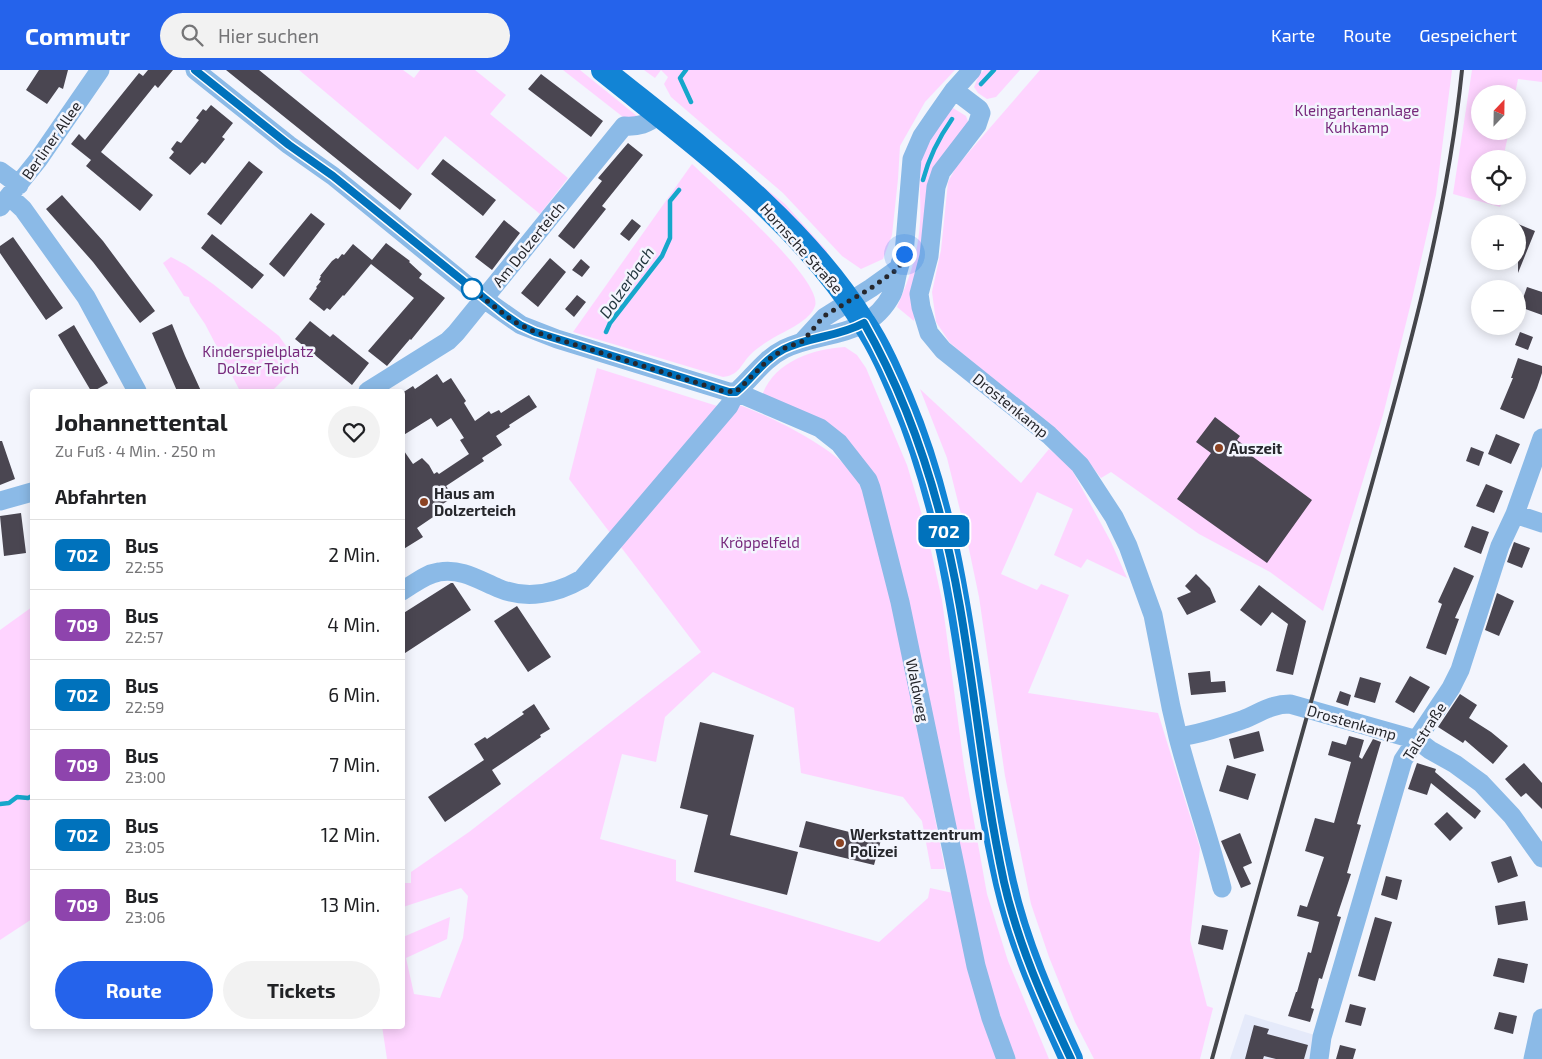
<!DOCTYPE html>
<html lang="de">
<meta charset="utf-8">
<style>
body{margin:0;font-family:"Exo 2",sans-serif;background:#f2f2f2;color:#202124;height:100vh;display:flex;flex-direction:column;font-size:19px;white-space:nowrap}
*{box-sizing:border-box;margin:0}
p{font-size:16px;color:#757577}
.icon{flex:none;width:28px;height:28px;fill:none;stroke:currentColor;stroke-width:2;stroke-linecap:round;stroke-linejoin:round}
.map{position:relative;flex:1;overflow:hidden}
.details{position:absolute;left:30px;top:319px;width:375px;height:640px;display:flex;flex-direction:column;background:#fff;border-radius:5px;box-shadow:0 2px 12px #0003}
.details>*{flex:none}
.badge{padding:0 10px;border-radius:8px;font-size:18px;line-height:32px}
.needle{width:32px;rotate:22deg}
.tools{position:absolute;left:1471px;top:15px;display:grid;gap:10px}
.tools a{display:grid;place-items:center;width:55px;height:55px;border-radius:50%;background:#fff;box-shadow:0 2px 12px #0003;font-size:25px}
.you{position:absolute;width:25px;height:25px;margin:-12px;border:4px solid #fff;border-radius:50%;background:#1a73e8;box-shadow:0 0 0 8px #1a73e833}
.map>.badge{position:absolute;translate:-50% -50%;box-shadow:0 0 0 2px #fff}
h2{padding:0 25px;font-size:19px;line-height:45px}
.round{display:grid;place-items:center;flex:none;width:52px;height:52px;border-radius:26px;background:#f2f2f2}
.head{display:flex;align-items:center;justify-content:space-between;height:85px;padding:0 25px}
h1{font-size:24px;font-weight:700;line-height:38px}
.cta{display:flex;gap:10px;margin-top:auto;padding:10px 25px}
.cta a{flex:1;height:58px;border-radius:30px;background:#2563eb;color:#fff;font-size:20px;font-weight:700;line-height:58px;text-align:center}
.cta a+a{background:#f2f2f2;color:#202124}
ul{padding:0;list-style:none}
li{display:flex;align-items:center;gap:15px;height:70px;padding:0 25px;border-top:1px solid #e0e0e0}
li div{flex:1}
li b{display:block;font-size:19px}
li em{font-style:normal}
li .badge{min-width:55px;font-weight:700;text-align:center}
header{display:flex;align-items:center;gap:30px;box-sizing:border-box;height:70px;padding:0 25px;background:#2563eb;color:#fff}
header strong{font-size:24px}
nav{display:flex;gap:28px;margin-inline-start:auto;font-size:18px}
.search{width:350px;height:45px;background:#f2f2f2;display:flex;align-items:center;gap:12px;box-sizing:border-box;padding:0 18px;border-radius:28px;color:#757577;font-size:19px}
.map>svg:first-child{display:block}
</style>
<header>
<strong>Commutr</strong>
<div class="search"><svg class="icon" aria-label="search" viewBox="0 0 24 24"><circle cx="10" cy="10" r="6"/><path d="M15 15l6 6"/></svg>Hier suchen</div>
<nav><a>Karte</a><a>Route</a><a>Gespeichert</a></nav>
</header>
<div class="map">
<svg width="1542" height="989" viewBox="0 0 1542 989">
<rect width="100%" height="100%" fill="#f3f5fd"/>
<path fill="#e5eafa" d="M 1245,944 L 1318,966 L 1312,989 L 1230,989 Z"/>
<path fill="#fed4ff" d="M 299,0 L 403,0 L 414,8 L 420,0 L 475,0 L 506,25 L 490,44 L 568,108 L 540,144 L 445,66 L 418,100 Z
M 563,0 L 580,0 L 637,46 L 637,48 L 623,47 Z
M 644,0 L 955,0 L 925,32 L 900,76 L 898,109 L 892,165 L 883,189 L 861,199 L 842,186 L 783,123 L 671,27 L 664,14 L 668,7 L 661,0 L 655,8 Z
M 984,0 L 1020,0 L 996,27 L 987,29 L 978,23 L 974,17 L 979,5 Z
M 1040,0 L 1452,0 L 1436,125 L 1412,229 L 1383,345 L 1323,541 L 1270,502 L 1199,464 L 1111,402 L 1101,408 L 1084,386 L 950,273 L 936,252 L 932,222 L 941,180 L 948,112 L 956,97 Z
M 1472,0 L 1542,0 L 1542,12 L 1518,9 L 1515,24 L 1480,24 L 1480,61 L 1509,61 L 1504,84 L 1514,89 L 1480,89 L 1480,126 L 1504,126 L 1500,137 L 1453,124 Z
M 660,33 L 785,134 L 827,181 L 827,184 Z
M 953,38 L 966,46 L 969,54 L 936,95 L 914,251 L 897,237 C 910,207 918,184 920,152 C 922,123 915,100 927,72 C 932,60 945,48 953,38 Z
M 692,94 C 713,114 824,210 815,236 C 810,251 785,261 773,268 C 765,273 757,278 751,284 C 740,295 740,305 723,307 L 573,262 Z
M 171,187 L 186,195 L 213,214 L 279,266 L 299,294 L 272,321 L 240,321 L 205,254 L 190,232 L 189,227 L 184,226 L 163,193 Z
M 845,277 L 857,285 L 866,298 L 907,395 L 926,458 L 942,530 L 964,696 L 987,824 L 1008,891 L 1049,989 L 1015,989 L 990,916 L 876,414 L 763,323 C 776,291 813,279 845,277 Z
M 597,298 L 733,341 L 739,335 C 770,346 829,375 851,401 C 858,408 861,418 865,428 L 893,534 L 945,799 L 931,799 L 922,751 L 903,727 L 801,703 L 794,638 L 713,602 L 665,647 L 656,692 L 622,684 L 600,769 L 676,790 L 676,811 L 879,872 L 928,828 L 930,818 L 953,823 L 996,989 L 387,989 L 382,956 L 402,956 L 403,867 L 450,847 L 447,869 L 406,888 L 414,924 L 440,928 L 463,868 L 468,826 L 461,818 L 403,837 L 403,813 L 411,813 L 411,802 L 469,762 L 701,582 L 569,409 Z
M 920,319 L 1021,413 L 1049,379 L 1062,389 L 1072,400 L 1111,472 L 1127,508 L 1087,489 L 1081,498 L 1054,485 L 1073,439 L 1037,422 L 1001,504 L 1037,520 L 1041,514 L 1069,525 L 1028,623 L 1158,643 L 1200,778 L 1190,870 L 1207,936 L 1213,938 L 1200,989 L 1094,989 L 1075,952 L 1049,887 L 1031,834 L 1005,706 L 979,527 L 965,460 L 947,388 Z
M 32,537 L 32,849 L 0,870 L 0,560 Z"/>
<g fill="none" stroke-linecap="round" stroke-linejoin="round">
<path stroke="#16a7cb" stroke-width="4.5" d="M 686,0 L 680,8 L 691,32
M 981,14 L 994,0
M 923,110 C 929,87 938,69 952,49
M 606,262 L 610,253 L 662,186 L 670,168 L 670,131 L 679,120
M 0,734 L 9,733 L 17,727 L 28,728 L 32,726"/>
</g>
<path fill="#4a4651" d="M 39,0 L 68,0 L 63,19 L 59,17 L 47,34 L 26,20 Z
M 148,0 L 173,0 L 158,18 L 155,15 L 101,82 L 153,125 L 140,141 L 86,96 L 91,90 L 71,74 L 79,64 L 85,70 L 139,3 L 143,6 Z
M 226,0 L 259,0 L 412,124 L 400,140 Z
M 541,4 L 603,51 L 591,67 L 528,19 Z
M 211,35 L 233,53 L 222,67 L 225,69 L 205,94 L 202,92 L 190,105 L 169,88 L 174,82 L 171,79 L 177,71 L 181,73 L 199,50 L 196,48 L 203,39 L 206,41 Z
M 628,73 L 643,85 L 602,136 L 606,139 L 574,179 L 558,166 L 602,111 L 598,108 Z
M 443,89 L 496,130 L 483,146 L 431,104 Z
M 249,91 L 263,102 L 221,155 L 207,144 Z
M 62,125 L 103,171 L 155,241 L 140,253 L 93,192 L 46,139 Z
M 311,143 L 325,154 L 284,207 L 269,194 Z
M 632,149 L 641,156 L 629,171 L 620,164 Z
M 504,150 L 520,163 L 492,200 L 475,187 Z
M 1518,154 L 1535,161 L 1518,203 Z
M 212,164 L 264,205 L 252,219 L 201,178 Z
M 13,167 L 63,238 L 46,250 L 0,183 L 0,176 Z
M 386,173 L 410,191 L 409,192 L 422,204 L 419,208 L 445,228 L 411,270 L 410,269 L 387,296 L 368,281 L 414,228 L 371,194 L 344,226 L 343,225 L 330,240 L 327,238 L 324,241 L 309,229 L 317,218 L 316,217 L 321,211 L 319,210 L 321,206 L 320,206 L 332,191 L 336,188 L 338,189 L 342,184 L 344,185 L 353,174 L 372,190 Z
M 550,188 L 566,202 L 538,237 L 521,223 Z
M 581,189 L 590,197 L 582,207 L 572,200 Z
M 1527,217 L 1542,222 L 1542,245 L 1520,237 Z
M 577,225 L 586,232 L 574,247 L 565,239 Z
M 310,251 L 330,267 L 333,264 L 369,293 L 352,315 L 295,269 Z
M 172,254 L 185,286 L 201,321 L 177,321 L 152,263 Z
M 74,255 L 108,313 L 94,321 L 91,321 L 58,265 Z
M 1520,262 L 1533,267 L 1528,280 L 1515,275 Z
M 1518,288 L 1542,296 L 1542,303 L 1537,318 L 1524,349 L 1500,339 L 1513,308 L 1511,308 Z
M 437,304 L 443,313 L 451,308 L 466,331 L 464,333 L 475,351 L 489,341 L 491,344 L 499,340 L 501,343 L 529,325 L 537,337 L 509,355 L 510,357 L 496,366 L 502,375 L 482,388 L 484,391 L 446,416 L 454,427 L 436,438 L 439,443 L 417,458 L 423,467 L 402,480 L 402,378 L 413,394 L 422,388 L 429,395 L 434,404 L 437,402 L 439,404 L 469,384 L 460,370 L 464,368 L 451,348 L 437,357 L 431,348 L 402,366 L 402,323 L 413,316 L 415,319 Z
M 1215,347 L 1240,366 L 1237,370 L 1252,381 L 1249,384 L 1312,430 L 1267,493 L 1177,429 L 1211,383 L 1196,372 Z
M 1496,364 L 1520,374 L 1511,394 L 1488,384 Z
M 0,371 L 2,371 L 15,409 L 0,415 Z
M 1471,377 L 1484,382 L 1479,396 L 1466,391 Z
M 1486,414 L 1503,421 L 1494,443 L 1476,436 Z
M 21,443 L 26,483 L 4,486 L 0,446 Z
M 1472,456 L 1489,462 L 1481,484 L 1464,477 Z
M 1514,472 L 1530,478 L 1522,498 L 1507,492 Z
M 1454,497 L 1474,506 L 1455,548 L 1459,549 L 1446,585 L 1426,578 L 1442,534 L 1438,532 Z
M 1196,504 L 1210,518 L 1216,532 L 1187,545 L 1177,528 L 1191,522 L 1185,516 Z
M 451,513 L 453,513 L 471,540 L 402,585 L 402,544 Z
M 1259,515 L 1306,551 L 1293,605 L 1276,601 L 1288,554 L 1272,542 L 1261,556 L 1240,540 Z
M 1497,523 L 1514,531 L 1499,566 L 1485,560 Z
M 517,536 L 551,587 L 528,602 L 494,551 Z
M 1210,601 L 1211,612 L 1225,611 L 1226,622 L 1191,625 L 1188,603 Z
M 1410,606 L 1430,617 L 1414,643 L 1395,632 Z
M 1360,607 L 1381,613 L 1375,633 L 1354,627 Z
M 1340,621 L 1351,625 L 1348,636 L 1336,632 Z
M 1460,624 L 1477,635 L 1469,648 L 1491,662 L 1508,676 L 1493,694 L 1465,670 L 1463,673 L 1438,657 Z
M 534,634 L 550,659 L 540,665 L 541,667 L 492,700 L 501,714 L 445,752 L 428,727 L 484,690 L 474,674 L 485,667 L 487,669 L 524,644 L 522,642 Z
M 700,652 L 754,665 L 730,765 L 798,782 L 787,825 L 694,802 L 708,745 L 680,738 Z
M 1259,661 L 1264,681 L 1234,689 L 1229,669 Z
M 1349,666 L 1364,670 L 1359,687 L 1362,689 L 1373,669 L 1381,672 L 1357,754 L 1361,755 L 1347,803 L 1351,804 L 1337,846 L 1341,847 L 1322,909 L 1319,908 L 1311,938 L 1314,939 L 1310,952 L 1288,946 L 1296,922 L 1297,922 L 1308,882 L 1311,883 L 1319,852 L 1297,846 L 1300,835 L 1307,837 L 1324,787 L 1305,781 L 1315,748 L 1334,753 L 1351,692 L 1328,685 L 1332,671 L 1346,675 Z
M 1417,693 L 1436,699 L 1435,702 L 1481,741 L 1475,749 L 1431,713 L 1427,725 L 1408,719 Z
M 1524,693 L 1542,713 L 1542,739 L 1526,723 L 1521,727 L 1505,709 Z
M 1227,695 L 1256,704 L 1248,730 L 1219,721 Z
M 1447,742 L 1463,758 L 1450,771 L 1434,754 Z
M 806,751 L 881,770 L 874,795 L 799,777 Z
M 1240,763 L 1252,793 L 1243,797 L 1251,814 L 1241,818 L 1221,771 Z
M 1511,786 L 1518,806 L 1498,813 L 1491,792 Z
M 1386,806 L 1402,810 L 1397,830 L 1381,825 Z
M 1525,831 L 1528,850 L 1498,855 L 1495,836 Z
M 1375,847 L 1392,852 L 1375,911 L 1358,906 Z
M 1202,855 L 1228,860 L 1223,880 L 1198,874 Z
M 1498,888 L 1528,894 L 1524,913 L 1493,906 Z
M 1350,934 L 1366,938 L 1361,956 L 1345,952 Z
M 1499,942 L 1517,946 L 1513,964 L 1494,959 Z
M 1254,955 L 1269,959 L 1267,964 L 1308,975 L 1304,989 L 1276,989 L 1264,986 L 1263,989 L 1245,989 Z
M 1340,975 L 1356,979 L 1353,989 L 1336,989 Z"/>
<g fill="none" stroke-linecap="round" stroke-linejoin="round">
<path stroke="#8bbae7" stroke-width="19" d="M 195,0 L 289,75 L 333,106 L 484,229 L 521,255 L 557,269 L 729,322 L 736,322 C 752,308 764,289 784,279 C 823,260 868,270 892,224 C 896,216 896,206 899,198 C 900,193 902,188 904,184 L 912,89 L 922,66 L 935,47 L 954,20 L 972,0
M 954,20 L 979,39 L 981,43 L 977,55 L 941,102 L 936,117 L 929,186 L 919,224 L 921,237 L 929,263 L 943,280 L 1049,365 L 1080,395 L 1114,447 L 1128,476 L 1153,545 L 1171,637 L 1178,667 C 1200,664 1221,657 1242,650 C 1260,643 1271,634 1290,634 L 1417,670 L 1430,680 L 1455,694 L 1481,713 L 1512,746 L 1542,788
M 0,101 L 19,115
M 10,127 L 23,139 L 86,227 L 137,321
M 0,137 L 38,90 L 100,0
M 803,271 L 825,247 L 871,218 L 899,198
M 368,321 L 448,271 L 456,263 L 624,56 C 639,57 647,54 659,45
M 0,431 L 32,422
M 1515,444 L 1542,453
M 402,521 C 414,514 425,504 439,502 C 461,498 479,510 498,518 C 526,530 556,524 582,509 L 729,336 L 736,322 L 820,358 L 839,373 L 868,410 L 871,418 L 900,532 L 976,896 L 991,948 L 1006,989
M 1178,667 C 1191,717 1209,767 1222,818
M 1319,989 L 1322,967 L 1403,690 L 1451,618 L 1460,600 L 1500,476 L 1515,444 L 1542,368
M 1533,989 L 1542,948"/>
<path stroke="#1284d5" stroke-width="24" d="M 603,0 C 696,75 800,150 864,253 C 880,277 891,303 902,329 C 967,483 968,652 1005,813 C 1019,875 1045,932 1071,989"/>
<path stroke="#44454a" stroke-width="4" d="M 1212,989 C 1260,813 1310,636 1359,460 C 1401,309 1446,157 1462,0"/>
</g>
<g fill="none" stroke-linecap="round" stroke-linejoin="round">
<g stroke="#fff" stroke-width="11">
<path id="line" d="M 195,0 L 289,75 L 333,106 L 504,244 L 520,255 L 535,262 L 729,322 L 736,322 C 753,308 764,289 784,279 C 811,266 838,267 864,253 C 914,341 943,438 960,537 C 976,629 984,721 1004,812 C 1018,874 1044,932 1071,989"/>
</g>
<use href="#line" stroke="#0072bc" stroke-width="8"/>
<path stroke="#26272c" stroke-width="5" stroke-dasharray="0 9" d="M 472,219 L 469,217 L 513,251 L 535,262 L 723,321 L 736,322 L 768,290 L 785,278 L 803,271 L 824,246 L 871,218 L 899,198 L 904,184"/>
</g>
<circle fill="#fff" stroke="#0072bc" stroke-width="2.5" cx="472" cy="219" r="10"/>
<g fill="#8b4323" stroke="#f3f5fd" stroke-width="2">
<circle cx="1219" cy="378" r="5"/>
<circle cx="424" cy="432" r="5"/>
<circle cx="840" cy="773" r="5"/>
</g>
<g text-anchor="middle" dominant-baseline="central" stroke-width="5" stroke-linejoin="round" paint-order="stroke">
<g font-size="15" fill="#77297c" stroke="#f3f5fd">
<text x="1357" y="40">Kleingartenanlage<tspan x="1357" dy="17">Kuhkamp</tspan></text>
<text x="258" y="281">Kinderspielplatz<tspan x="258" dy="17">Dolzer Teich</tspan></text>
<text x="760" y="472">Kröppelfeld</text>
</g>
<g font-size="15" fill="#26272c" stroke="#f3f5fd">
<text transform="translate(51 70) rotate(-55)">Berliner Allee</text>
<text transform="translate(528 174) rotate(-51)">Am Dolzerteich</text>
<text transform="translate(802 178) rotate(48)">Hornsche Straße</text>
<text transform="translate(1011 335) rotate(39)">Drostenkamp</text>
<text transform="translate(918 620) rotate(78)">Waldweg</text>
<text transform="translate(1352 652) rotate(16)">Drostenkamp</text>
<text transform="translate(1424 661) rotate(-57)">Talstraße</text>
</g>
<g font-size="15" font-weight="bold" fill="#26272c" stroke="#f3f5fd" text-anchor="start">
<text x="1229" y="378">Auszeit</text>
<text x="434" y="423">Haus am<tspan x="434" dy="17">Dolzerteich</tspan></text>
<text x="850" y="764">Werkstattzentrum<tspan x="850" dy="17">Polizei</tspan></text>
</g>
<g font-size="16" font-style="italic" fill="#1f343c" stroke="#f3f5fd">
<text transform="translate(626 212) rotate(-55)">Dolzerbach</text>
</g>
</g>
</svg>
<div class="tools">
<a><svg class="needle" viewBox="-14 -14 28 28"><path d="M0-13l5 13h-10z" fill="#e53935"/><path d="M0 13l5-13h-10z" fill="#757577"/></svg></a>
<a><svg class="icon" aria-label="locate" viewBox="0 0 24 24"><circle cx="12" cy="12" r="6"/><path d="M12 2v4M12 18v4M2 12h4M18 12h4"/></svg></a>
<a>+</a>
<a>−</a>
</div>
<div class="you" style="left:904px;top:184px"></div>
<b class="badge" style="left:944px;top:461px;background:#0072bc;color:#fff">702</b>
<section class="details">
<div class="head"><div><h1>Johannettental</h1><p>Zu Fuß · 4 Min. · 250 m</p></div><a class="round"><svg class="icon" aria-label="heart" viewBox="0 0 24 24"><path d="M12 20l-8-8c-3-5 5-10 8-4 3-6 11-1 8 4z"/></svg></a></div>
<h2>Abfahrten</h2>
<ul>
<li><span class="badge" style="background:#0072bc;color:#fff">702</span><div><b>Bus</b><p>22:55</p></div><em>2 Min.</em></li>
<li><span class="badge" style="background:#8e44ad;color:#fff">709</span><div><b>Bus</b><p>22:57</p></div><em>4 Min.</em></li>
<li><span class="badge" style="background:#0072bc;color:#fff">702</span><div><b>Bus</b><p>22:59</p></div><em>6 Min.</em></li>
<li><span class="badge" style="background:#8e44ad;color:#fff">709</span><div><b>Bus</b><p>23:00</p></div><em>7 Min.</em></li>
<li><span class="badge" style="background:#0072bc;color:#fff">702</span><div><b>Bus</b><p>23:05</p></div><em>12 Min.</em></li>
<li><span class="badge" style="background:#8e44ad;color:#fff">709</span><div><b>Bus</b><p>23:06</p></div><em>13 Min.</em></li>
</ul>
<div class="cta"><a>Route</a><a>Tickets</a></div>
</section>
</div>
